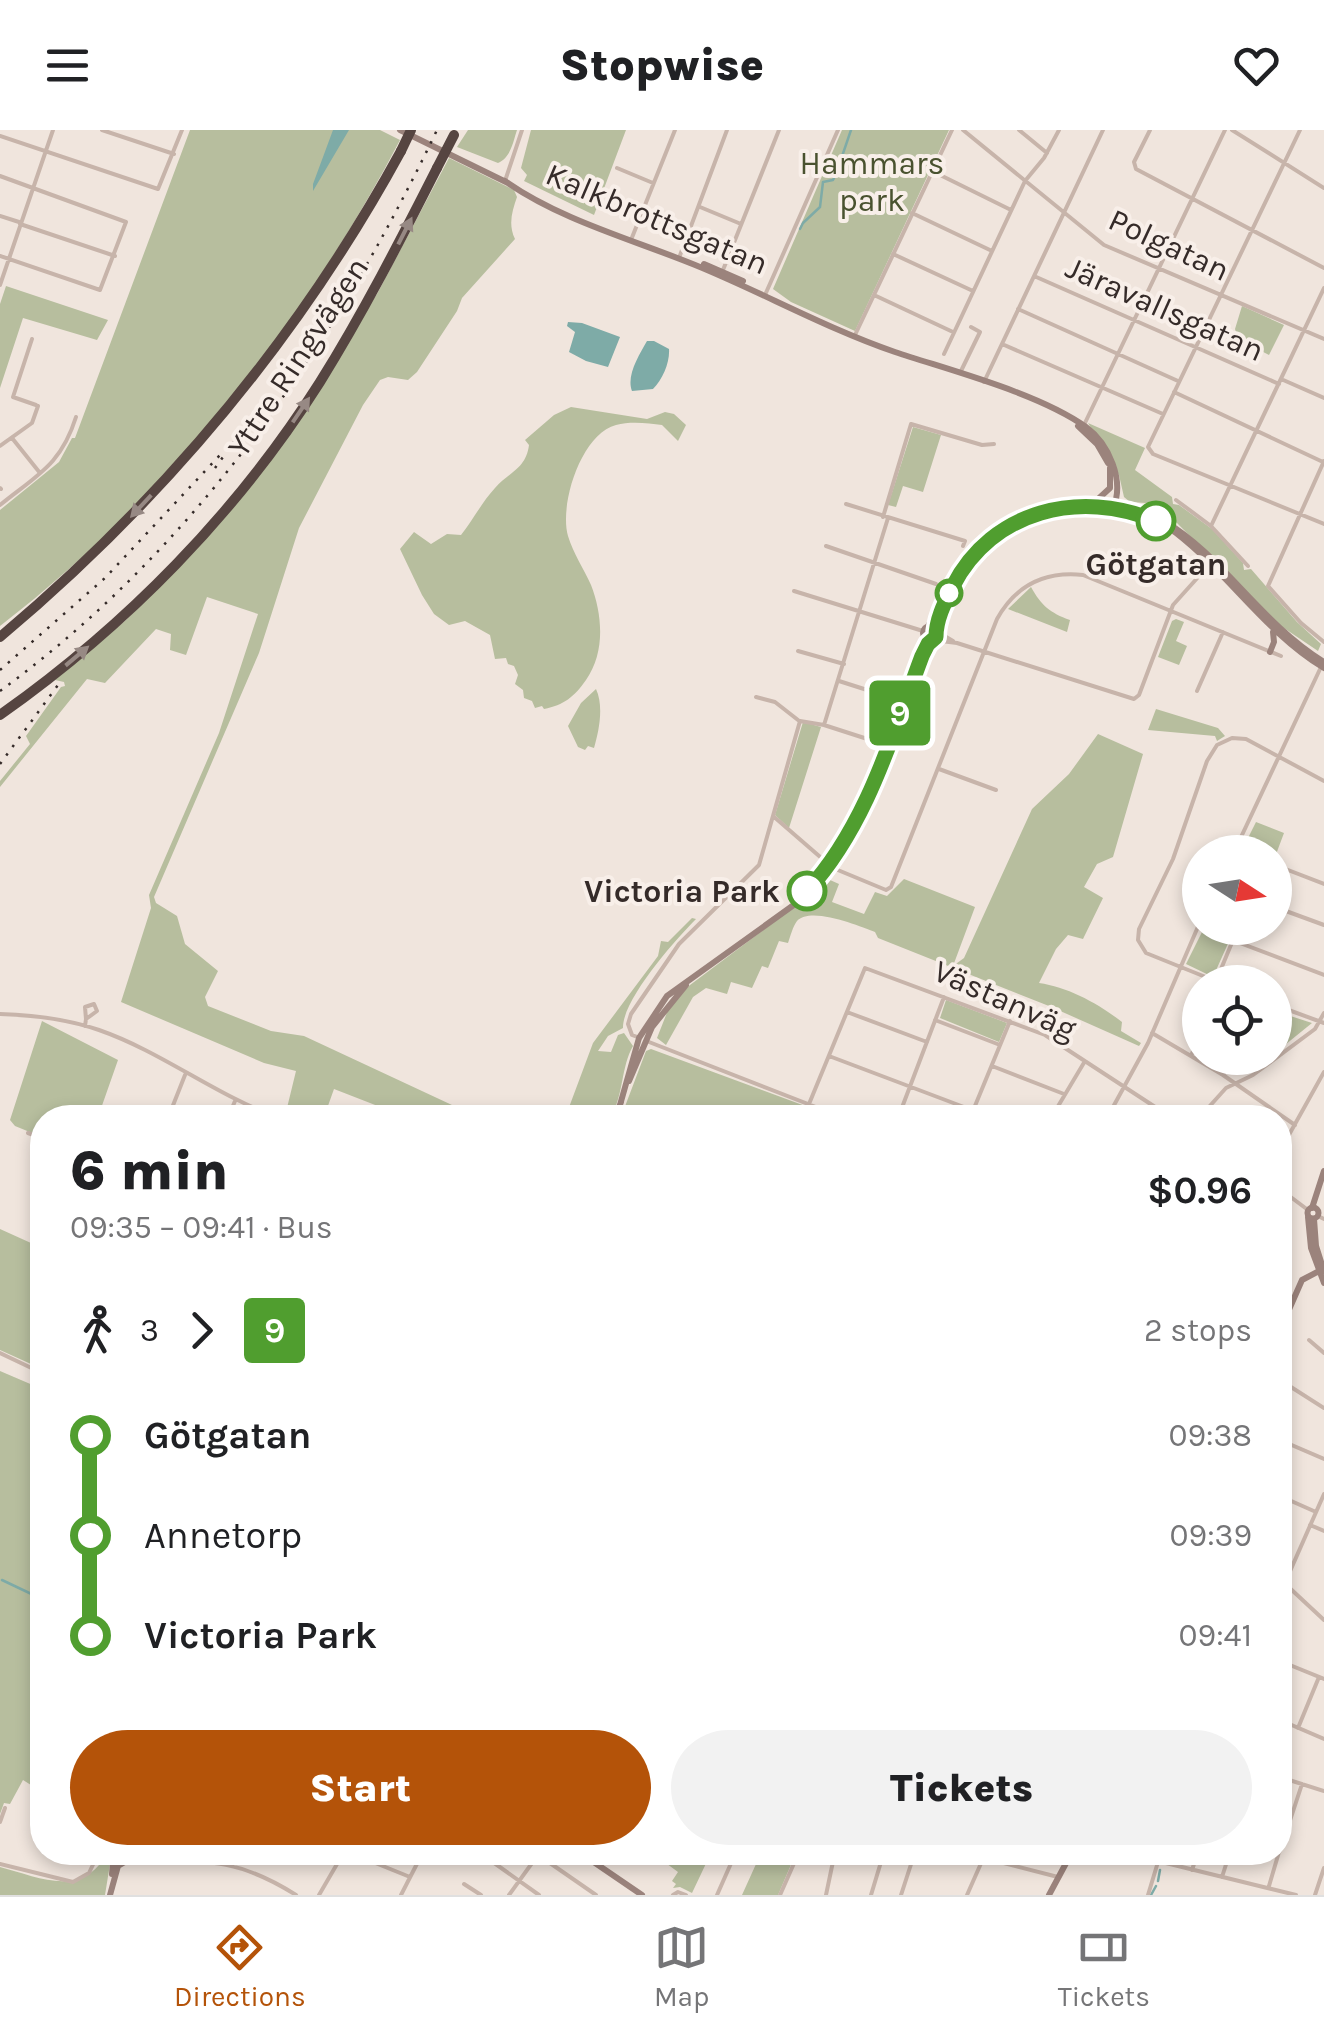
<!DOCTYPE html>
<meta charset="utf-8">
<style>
body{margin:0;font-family:Karla,sans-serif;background:#f2f2f2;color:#202124;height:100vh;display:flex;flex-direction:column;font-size:38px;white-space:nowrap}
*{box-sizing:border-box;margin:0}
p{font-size:32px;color:#757577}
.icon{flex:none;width:55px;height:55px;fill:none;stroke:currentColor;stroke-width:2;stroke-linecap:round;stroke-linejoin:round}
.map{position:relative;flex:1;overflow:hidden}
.sheet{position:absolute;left:30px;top:975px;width:1262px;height:760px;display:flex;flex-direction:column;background:#fff;border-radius:40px;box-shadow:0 5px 15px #0003}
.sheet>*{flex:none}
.badge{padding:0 20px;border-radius:8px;font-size:35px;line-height:65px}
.needle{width:65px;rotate:102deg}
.tools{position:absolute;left:1182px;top:705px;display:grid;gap:20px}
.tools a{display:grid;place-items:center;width:110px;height:110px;border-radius:50%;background:#fff;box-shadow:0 5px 15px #0003;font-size:50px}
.map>.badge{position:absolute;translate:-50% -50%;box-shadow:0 0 0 5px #fff}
.legs{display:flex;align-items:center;gap:15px;height:110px;padding:0 40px;font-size:32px}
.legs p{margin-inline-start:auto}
.headline{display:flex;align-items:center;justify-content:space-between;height:170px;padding:0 40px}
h1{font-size:55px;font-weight:800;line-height:75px}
.primary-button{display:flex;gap:20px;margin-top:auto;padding:20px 40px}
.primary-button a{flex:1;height:115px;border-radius:60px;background:#b45309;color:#fff;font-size:40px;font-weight:800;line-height:115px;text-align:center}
.primary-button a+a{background:#f2f2f2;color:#202124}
ul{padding:0 40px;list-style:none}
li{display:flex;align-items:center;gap:35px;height:100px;font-size:38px}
li i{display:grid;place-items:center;width:15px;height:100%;margin:0 12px;background:currentColor}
li i::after{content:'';width:25px;height:25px;margin:-12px;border:8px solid;border-radius:50%;background:#fff}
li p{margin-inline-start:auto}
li:first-child i{background:linear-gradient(#0000 50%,currentColor 0)}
li:last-child i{background:linear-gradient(currentColor 50%,#0000 0)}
header{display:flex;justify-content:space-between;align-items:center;height:130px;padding:0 40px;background:#fff;font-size:45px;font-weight:800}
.tab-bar{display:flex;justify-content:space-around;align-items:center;height:140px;border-top:2px solid #e0e0e0;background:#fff;font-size:28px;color:#757577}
.tab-bar a{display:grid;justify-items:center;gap:5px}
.tab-bar .selected{color:#b45309}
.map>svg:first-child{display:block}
</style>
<header><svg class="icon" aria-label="menu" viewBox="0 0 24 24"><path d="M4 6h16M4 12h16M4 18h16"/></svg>Stopwise<svg class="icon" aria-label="heart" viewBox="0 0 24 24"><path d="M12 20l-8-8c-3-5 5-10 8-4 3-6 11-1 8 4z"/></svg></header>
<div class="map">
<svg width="1324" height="1765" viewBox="0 0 1324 1765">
<rect width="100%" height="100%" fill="#f0e5dd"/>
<path fill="#b7be9e" d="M 190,0 L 380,0 L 400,10 C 303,196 165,369 0,496 L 0,380 L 59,332 L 72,308 L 75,308 Z
M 468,0 L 517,0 C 513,12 511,27 498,33 L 457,17 Z
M 531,0 L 626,0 L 594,85 L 524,51 L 527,45 L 521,38 Z
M 842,0 L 949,0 L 855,201 L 791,172 L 773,159 Z
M 449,28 L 514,60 L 517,67 C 512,81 508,95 515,109 L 462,168 L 457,181 L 417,242 L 408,250 L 388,247 L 380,250 L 363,275 L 299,398 L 259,523 L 154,767 L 156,773 L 177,786 L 185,814 L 218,841 L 205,867 L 208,876 L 271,901 L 304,906 L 452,975 L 492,987 L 406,987 L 334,959 L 324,987 L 306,987 L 286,982 L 296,941 L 264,933 L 121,872 L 151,778 L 149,765 L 219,603 L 258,484 L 207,467 L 186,525 L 170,520 L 171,504 L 156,499 L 105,553 L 87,549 L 0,657 L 0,651 L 30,614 L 26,606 L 61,557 L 65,556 L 64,552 L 55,550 L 126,490 L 219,394 L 377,164 Z
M 6,156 L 108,190 L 97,210 L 23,188 L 0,258 L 0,174 Z
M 1242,176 L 1284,195 L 1269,225 L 1238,209 L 1235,199 Z
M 571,277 L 647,289 L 665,282 L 674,284 L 686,295 L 678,311 L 662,295 C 648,293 630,291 616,295 C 581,304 559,375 568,406 C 573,423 584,439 591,455 C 603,486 605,523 586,550 C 574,567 564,575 544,579 L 542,576 L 535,578 L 532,571 L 524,568 L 523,560 L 515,554 L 518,545 L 514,536 L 508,534 L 506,528 L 495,529 L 490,505 L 465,491 L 449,495 L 434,484 L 422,465 L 400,419 L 414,402 L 431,414 L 447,404 L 461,405 C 473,390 482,372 495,358 C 509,342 526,339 529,315 L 525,310 L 554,285 Z
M 1088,293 L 1145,318 L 1135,340 L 1172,367 L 1173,374 L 1179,375 L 1212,399 L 1243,433 L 1244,440 L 1251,439 L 1297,492 L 1321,514 L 1318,521 L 1275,492 L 1177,393 L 1146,373 L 1130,372 L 1124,367 L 1119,345 Z
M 913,297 L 941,305 L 923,362 L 903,356 L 896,377 L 888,375 Z
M 1031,457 C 1041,475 1050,483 1070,490 L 1067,502 L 1008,479 Z
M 1176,489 L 1184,492 L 1176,511 L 1187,516 L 1179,535 L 1158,527 L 1172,491 Z
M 596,559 C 604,576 599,601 594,618 L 588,616 L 585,620 L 578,617 L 568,596 L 581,573 Z
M 1156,579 L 1218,598 L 1225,606 L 1217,611 L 1215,606 L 1148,600 Z
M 803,592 L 821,597 L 789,698 L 775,685 Z
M 1098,604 L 1143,624 L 1113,727 L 1097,734 L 1084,757 L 1103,768 L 1083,809 L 1068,805 L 1056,819 L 1039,853 C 1068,857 1099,874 1122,892 L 1121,901 L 1141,913 L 1139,916 L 1049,876 L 878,808 L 875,802 C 859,796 811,776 797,791 C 793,796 790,807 788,813 L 779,811 L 768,838 L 762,836 L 752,858 L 731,852 L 727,864 L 706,858 L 693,867 L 666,915 L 657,908 L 670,875 L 690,855 L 830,750 L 839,754 L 832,772 L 864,784 L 875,762 L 887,766 L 904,749 L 975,777 L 953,836 L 964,828 L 1032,679 L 1069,644 Z
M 1256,692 L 1284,703 L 1275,727 L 1275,722 L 1259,722 L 1244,716 Z
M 692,788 L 696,789 C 676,809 622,870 623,898 L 608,906 L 598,921 L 611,922 L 618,905 L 624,903 L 633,916 C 621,937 624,963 611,987 L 565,988 L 593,913 L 658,826 L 661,811 L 668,812 Z
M 1204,798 L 1235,798 L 1213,847 L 1186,834 Z
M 946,870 L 1007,893 L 999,912 L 940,888 Z
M 1275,881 L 1312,893 L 1275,923 Z
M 42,891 L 118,930 L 98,987 L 42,988 L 42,1007 L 15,996 L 10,990 Z
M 651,919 L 835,987 L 621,987 L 646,921 Z
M 0,1099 L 42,1118 L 42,1239 L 0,1220 Z
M 0,1241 L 42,1259 L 42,1662 L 23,1650 L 10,1674 L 4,1673 L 0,1684 Z
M 661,1723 L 711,1723 L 692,1763 L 680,1757 L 673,1758 L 676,1754 L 672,1751 L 678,1742 L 659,1728 Z
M 761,1723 L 796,1723 L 778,1765 L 742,1765 Z
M 110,1734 L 105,1765 L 0,1765 L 0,1737 C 35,1746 73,1765 99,1735 Z"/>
<path fill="#7eaba7" d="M 333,0 L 349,0 L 313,61 L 313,54 Z
M 568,192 L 582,193 L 620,207 L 608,237 L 586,231 L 569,222 L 575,202 L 567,196 Z
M 647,211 L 654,211 L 669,219 C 670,232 663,249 653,259 L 632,261 C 626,246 639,225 647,211 Z"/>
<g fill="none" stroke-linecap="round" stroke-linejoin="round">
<path stroke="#7eaba7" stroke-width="2.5" d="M 800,99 L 803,93 L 820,77 L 823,52 L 833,50 L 836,44 L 851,0
M 2,1450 L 42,1469
M 1164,1726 L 1166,1722
M 1158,1751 L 1160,1740
M 1151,1765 L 1156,1756"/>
<path stroke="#c7b4aa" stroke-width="4" d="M 102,0 L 174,24
M 963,0 L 1104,115 L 1324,209
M 1019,0 L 1047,23
M 1150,0 L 1134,32 L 1136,39 L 1324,138
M 1232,0 L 1324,58
M 1300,0 L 1148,317 L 1153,324 L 1324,394
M 0,6 L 158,59 L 182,0
M 617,38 L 653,53
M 932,41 L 1011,80
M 0,46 L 126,92 L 100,160 L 0,126
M 505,51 L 522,0
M 700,77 L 741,94
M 912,83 L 992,121
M 0,86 L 19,92
M 20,94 L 115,126
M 631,110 L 675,0
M 893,124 L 973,161
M 679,128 L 727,0
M 723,140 L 779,0
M 1034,146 L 1279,254
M 0,155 L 53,0
M 765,165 L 838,0
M 874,165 L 953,202
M 1018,179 L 1178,251
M 855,205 L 952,0
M 32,209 L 13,267 L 36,275
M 1002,214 L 1163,284
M 944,224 L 1025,51 L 1044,28 L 1059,0
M 960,243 L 980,202 L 971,197
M 1281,249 L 1324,268
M 984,252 L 1103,0
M 1174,262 L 1323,332
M 1084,295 L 1225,0
M 12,308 L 40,343
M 0,316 L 32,293 L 38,276
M 1324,331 L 1268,456 L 1301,493 L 1324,512
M 0,358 L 1,359
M 1176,370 L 1211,396 L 1248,436
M 846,374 L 965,411 L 963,416
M 0,375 C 37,345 61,335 76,287
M 883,387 L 911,294 L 982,315 L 994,314
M 1211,396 L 1324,158
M 826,416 L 936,454
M 794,461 L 923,501
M 936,501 L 953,511
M 933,510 L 957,513 L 1134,569 L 1139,565 L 1173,475 L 1209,435
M 798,521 L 844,534
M 839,551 L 889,567
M 1197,561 L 1223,502
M 756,567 L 775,572 L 798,590
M 824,595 L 886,615
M 939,639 L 996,660
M 773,686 L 826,732
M 1234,722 L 1321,537
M 1275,735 L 1324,754
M 833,738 L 886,760 L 891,757 L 997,489 C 1016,455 1045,441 1083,445 L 1281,526
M 1275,777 L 1324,795
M 1232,810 L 1324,845
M 1216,851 L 1238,798
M 1218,852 L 1146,823 L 1138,810 L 1139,799 L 1173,729 L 1207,631 L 1217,615 L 1232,608 L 1246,609 L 1324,651
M 1275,875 L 1324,893
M 847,882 L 927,912
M 0,884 C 33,885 67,889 99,900 C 162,922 215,965 279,988
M 935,890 L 1000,915
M 85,896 L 86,889 L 97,881 L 94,874 L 85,877 L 86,889
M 1152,903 L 1223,945 L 1295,995
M 640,908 L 632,905 L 628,894 L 631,884 L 679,814 L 759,735 L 800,591 L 824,595 L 888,388
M 649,912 L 844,988
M 829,926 L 993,988
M 1191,926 L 1200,904
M 992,936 L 1064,964
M 1223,945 L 1233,928
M 809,974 L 865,838 L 1045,905 L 1172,988
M 168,988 L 185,945
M 228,988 L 235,971
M 898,988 L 944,867
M 970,988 L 1010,891
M 1051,988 L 1085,931
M 1107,988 L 1148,913 L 1200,792
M 1199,988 L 1226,958 L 1253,945 L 1315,899 L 1324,883
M 28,1003 L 42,1008
M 1280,1021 L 1324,942
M 1280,1059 L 1308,1080
M 1318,1086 L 1324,1089
M 1309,1210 L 1324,1223
M 0,1223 L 42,1243
M 1280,1250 L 1324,1278
M 1280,1310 L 1324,1329
M 1280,1366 L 1316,1382
M 1310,1395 L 1324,1401
M 1280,1449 L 1324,1490
M 1280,1464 L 1324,1364
M 1280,1531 L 1324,1549
M 1280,1563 L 1280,1568
M 1280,1590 L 1324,1609
M 1298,1598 L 1319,1547
M 1280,1647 L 1324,1661
M 0,1692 L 5,1678
M 1280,1721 L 1302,1654
M 534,1722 L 596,1765
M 1121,1722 L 1296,1765
M 483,1725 L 539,1765
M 131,1728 L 138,1731 C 205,1731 236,1727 296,1765
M 984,1728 L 1058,1747
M 368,1730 L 410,1747
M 0,1734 L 73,1752 L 89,1743 L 99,1722
M 232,1735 L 244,1722
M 1192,1740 L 1198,1722
M 1222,1747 L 1230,1722
M 464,1754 L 481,1765
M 1269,1756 L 1279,1722
M 319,1765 L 344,1722
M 401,1765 L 423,1722
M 509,1765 L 540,1722
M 673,1765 L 678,1762 L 686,1765
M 717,1765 L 736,1722
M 780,1765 L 799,1722
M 826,1765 L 835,1722
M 871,1765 L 884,1722
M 901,1765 L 915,1722
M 967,1765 L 986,1722
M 1148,1765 L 1161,1722
M 1315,1765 L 1324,1738"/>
<path stroke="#9b837c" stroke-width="6" d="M 400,0 L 508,53
M 505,51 C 562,91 635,110 700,137 C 765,164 828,199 895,222 C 952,241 1038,263 1086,297 C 1109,314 1125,351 1113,378
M 704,134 L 743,151
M 1078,296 L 1097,314 L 1108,333
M 1097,370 L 1110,358 L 1110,338
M 1059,374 C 1191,351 1228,473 1324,532
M923 503a7 7 0 1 1 14 0a7 7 0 1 1-14 0Z
M 928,496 C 942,474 949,450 967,430 C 1018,374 1113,353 1176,403 C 1229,444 1266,503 1324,538
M 936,500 L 951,459
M 1270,522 L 1274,512 L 1273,502
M 810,758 L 847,707
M 629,951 L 652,897 L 686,855
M 620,975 L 639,908 L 667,866 L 809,764 L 834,739 L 852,707 L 930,510
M 615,988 L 621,972
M1307.5 1083a5.5 5.5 0 1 1 11 0a5.5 5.5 0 1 1-11 0Z
M 1312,1078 L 1324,1041
M 1308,1087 L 1311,1118 L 1324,1153
M 1314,1089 L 1316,1116 L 1324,1141
M 1280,1200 L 1302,1150 L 1323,1139
M 579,1722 L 642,1765
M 112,1744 L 114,1722
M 110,1765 L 118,1736 L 130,1729 L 131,1722
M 1049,1765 L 1072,1722"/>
<path stroke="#564541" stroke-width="10" d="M 0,507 C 163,370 299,208 401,21
M 0,585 C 126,496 237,383 320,252 C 363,183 400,111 437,38"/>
<path stroke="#352b29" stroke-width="2.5" stroke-dasharray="2.5 8" stroke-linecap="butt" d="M 215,338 L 268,265
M 0,540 L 105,448 L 220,325
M 0,561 C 196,418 333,217 437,0
M 0,634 L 61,551"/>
<path stroke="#564541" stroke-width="10" d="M 401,21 L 411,0
M 437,38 L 454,5"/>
</g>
<defs><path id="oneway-solid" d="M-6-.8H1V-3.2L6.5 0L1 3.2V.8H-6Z" transform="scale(2.5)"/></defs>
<g fill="#978984">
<use href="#oneway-solid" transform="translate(405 101) rotate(-63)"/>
<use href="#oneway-solid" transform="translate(301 280) rotate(-56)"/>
<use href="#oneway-solid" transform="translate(141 376) rotate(133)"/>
<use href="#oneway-solid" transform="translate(77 526) rotate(-40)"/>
</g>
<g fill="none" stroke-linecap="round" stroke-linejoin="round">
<g stroke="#fff" stroke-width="22">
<path id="line-1" d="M 807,761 C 866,697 892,606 922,526 L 928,514 L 936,507 C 936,489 945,472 953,456 C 992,380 1080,359 1156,391"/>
</g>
<use href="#line-1" stroke="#509e2f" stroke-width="15"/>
</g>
<g fill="#fff" stroke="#509e2f" stroke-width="5">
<circle cx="1156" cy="391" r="18"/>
<circle cx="949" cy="463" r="12"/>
<circle cx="807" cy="761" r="18"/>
</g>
<g text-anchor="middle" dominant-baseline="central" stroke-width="8" stroke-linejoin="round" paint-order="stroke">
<g font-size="32" fill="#49522f" stroke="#f8efe9">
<text x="872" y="33">Hammars<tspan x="872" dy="37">park</tspan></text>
</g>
<g font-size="32" fill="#352b29" stroke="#f8efe9">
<text transform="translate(657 89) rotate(23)">Kalkbrottsgatan</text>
<text transform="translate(1169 115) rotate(25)">Polgatan</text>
<text transform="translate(1165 179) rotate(24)">Järavallsgatan</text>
<text transform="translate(298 227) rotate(-57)">Yttre Ringvägen</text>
<text transform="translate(1005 870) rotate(24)">Västanväg</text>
</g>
<g font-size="32" font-weight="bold" fill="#352b29" stroke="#f8efe9">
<text x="1156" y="434">Götgatan</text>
<text x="780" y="761" text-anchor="end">Victoria Park</text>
</g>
</g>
</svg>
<div class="tools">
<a><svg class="needle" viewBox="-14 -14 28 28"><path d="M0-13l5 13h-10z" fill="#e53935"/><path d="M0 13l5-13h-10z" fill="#757577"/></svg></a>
<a><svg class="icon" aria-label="locate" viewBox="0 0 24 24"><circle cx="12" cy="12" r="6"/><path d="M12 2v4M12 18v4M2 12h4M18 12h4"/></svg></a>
</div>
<b class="badge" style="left:900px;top:583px;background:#509e2f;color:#fff">9</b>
<section class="sheet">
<div class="headline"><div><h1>6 min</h1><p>09:35 – 09:41 · Bus</p></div><b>$0.96</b></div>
<div class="legs"><svg class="icon" aria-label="walk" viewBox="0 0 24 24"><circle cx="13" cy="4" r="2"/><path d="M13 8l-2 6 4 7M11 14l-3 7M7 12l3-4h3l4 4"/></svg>3<svg class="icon" aria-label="forward" viewBox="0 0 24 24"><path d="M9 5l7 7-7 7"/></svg><b class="badge" style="background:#509e2f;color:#fff">9</b><p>2 stops</p></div>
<ul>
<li><i style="color:#509e2f"></i><b>Götgatan</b><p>09:38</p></li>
<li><i style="color:#509e2f"></i><span>Annetorp</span><p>09:39</p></li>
<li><i style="color:#509e2f"></i><b>Victoria Park</b><p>09:41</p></li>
</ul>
<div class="primary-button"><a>Start</a><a>Tickets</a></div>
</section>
</div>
<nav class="tab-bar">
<a class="selected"><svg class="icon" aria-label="directions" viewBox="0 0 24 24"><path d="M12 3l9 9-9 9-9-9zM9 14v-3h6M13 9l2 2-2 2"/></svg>Directions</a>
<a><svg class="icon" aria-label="map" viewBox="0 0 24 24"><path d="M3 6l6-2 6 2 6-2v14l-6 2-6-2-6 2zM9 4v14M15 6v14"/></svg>Map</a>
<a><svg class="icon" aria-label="tickets" viewBox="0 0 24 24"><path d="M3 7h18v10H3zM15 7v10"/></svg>Tickets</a>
</nav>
